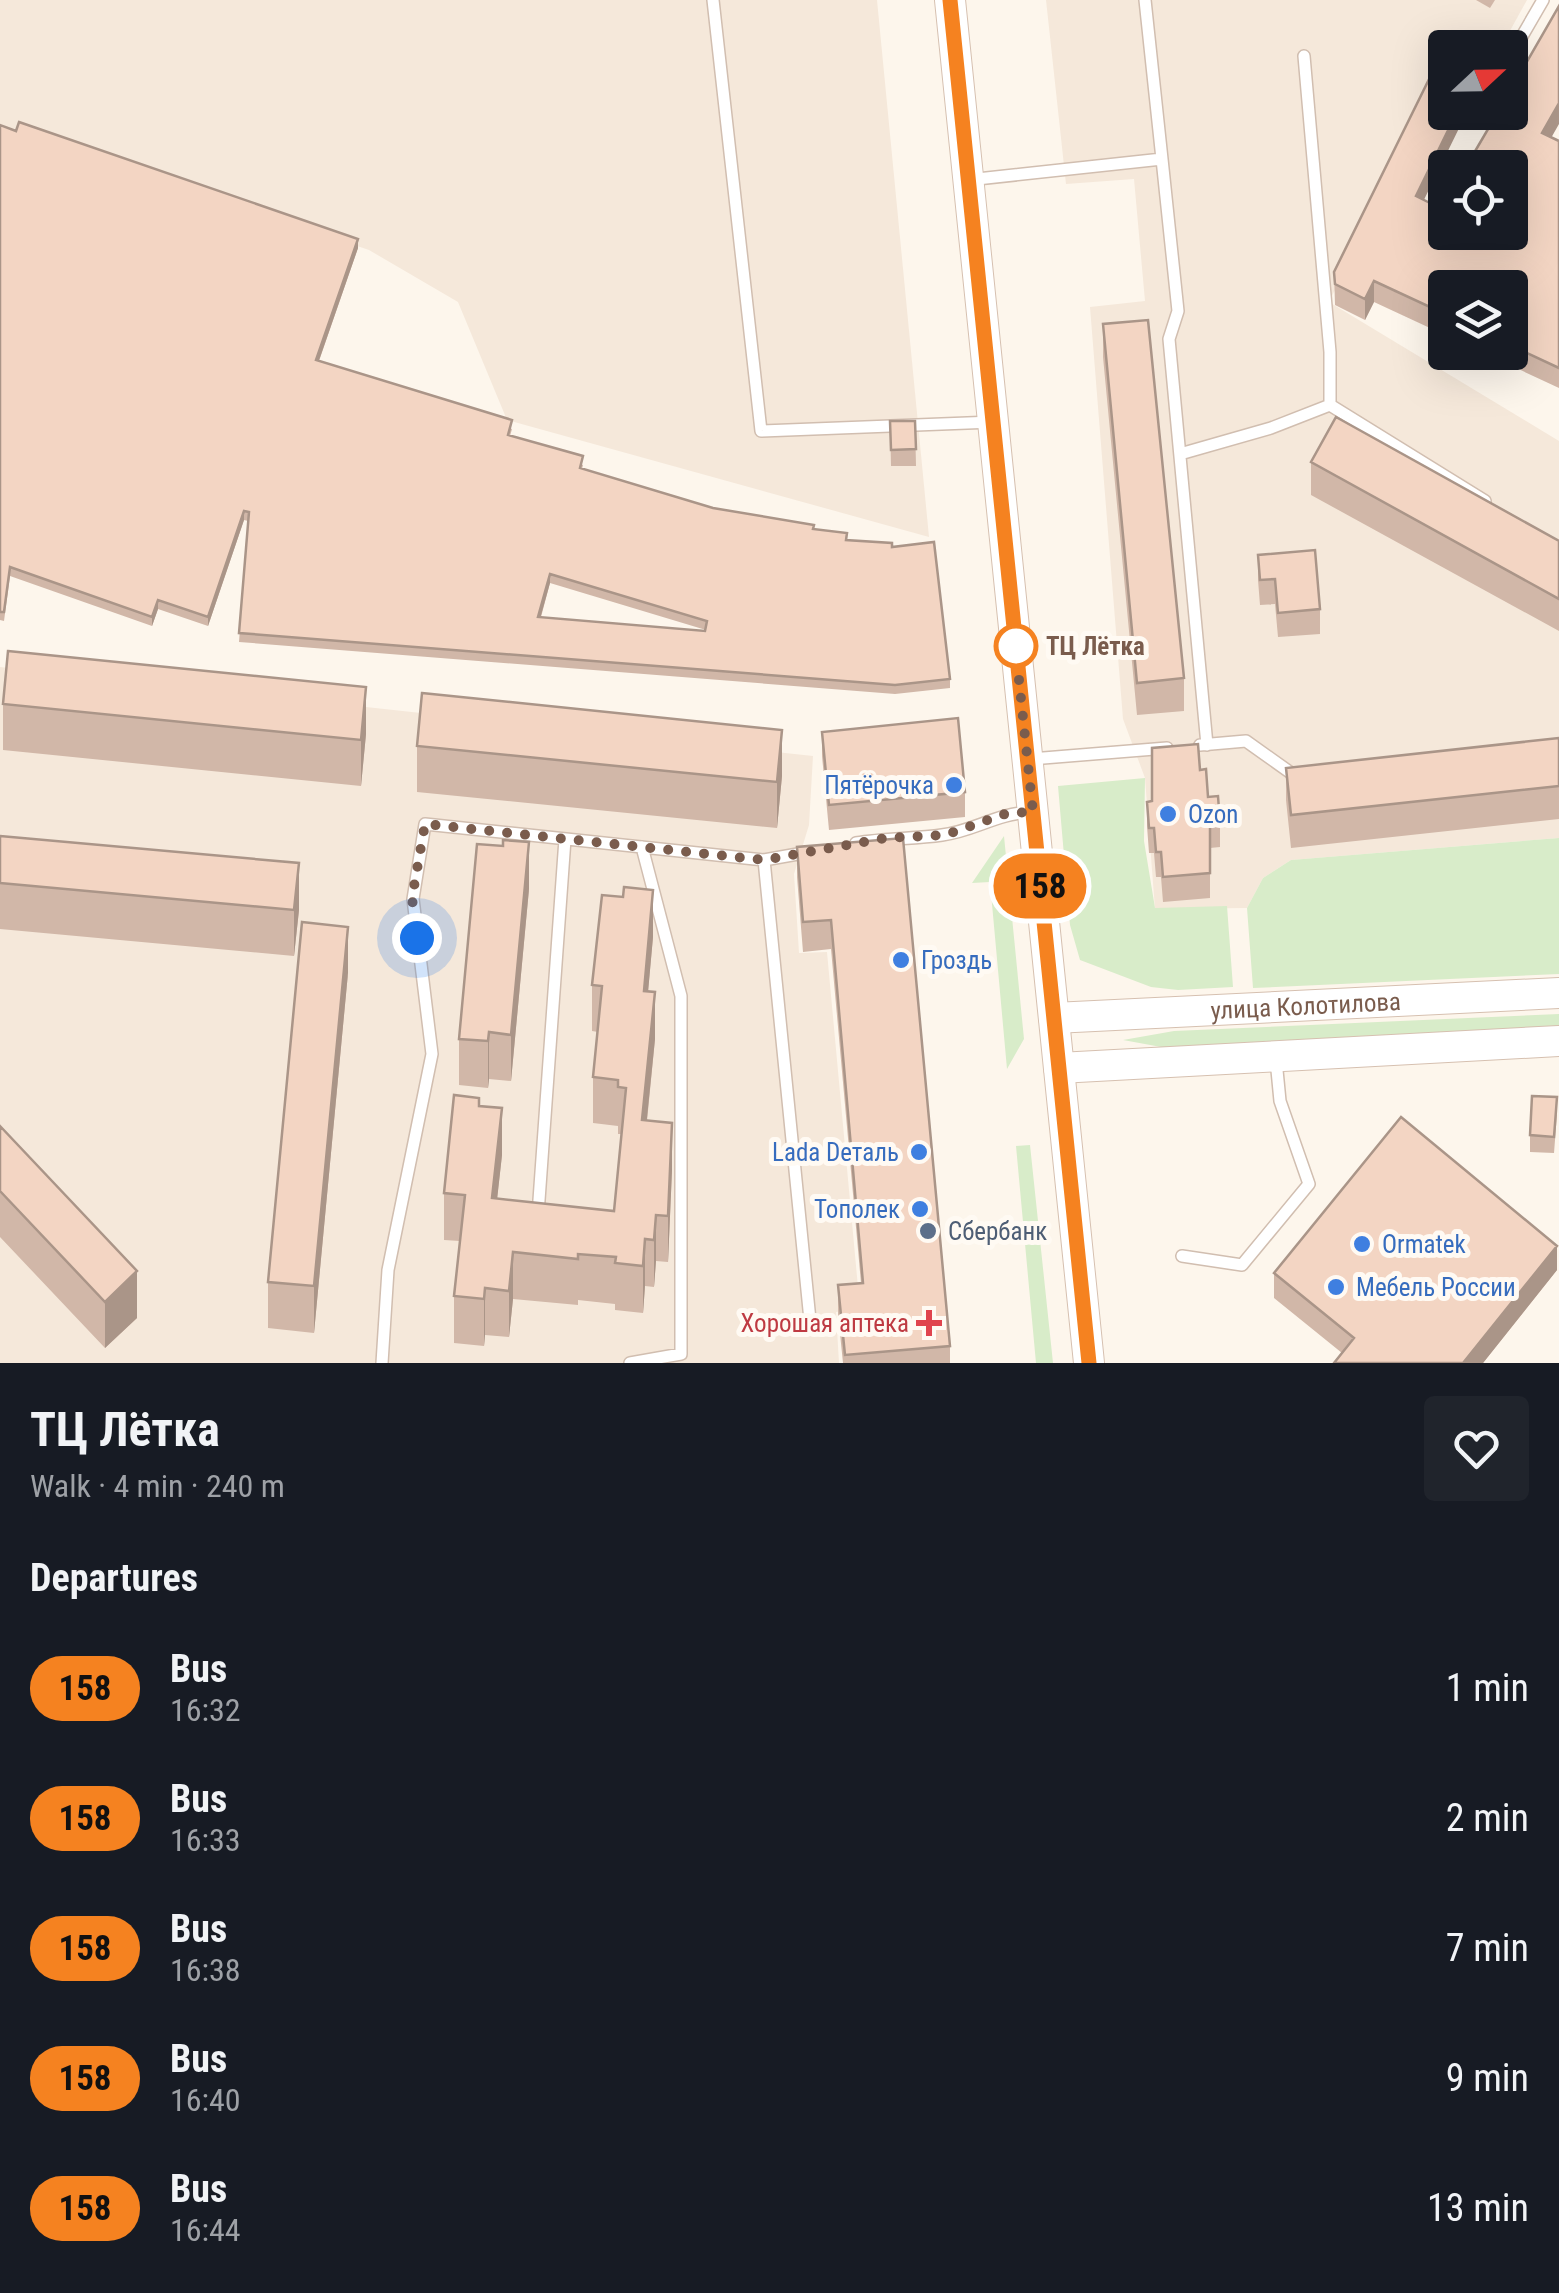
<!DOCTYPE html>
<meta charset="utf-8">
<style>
body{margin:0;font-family:"Roboto Condensed",sans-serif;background:#20242c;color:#f1f3f6;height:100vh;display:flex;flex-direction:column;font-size:38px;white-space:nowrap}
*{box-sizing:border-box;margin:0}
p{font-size:32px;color:#9ea1a6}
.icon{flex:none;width:55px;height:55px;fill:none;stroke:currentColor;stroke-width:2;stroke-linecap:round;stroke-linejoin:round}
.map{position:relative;height:1363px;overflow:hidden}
.panel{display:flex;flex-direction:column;background:#171b24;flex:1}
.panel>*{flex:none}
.badge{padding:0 20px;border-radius:32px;font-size:35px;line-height:65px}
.needle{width:65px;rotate:68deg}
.fabs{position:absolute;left:1428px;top:30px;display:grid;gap:20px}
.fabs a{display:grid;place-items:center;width:100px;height:100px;border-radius:10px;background:#171b24;box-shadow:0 10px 40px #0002;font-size:50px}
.you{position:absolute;width:50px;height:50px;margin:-25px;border:8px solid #fff;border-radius:50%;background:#1a73e8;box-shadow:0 0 0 15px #1a73e833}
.map>.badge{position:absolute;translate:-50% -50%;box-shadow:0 0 0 5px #fff}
h2{padding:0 30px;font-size:38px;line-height:90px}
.round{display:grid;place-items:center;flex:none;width:105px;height:105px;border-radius:10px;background:#20242c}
.headline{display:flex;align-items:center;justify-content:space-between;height:170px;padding:0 30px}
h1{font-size:48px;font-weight:700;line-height:75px}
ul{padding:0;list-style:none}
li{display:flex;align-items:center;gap:30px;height:130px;padding:0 30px}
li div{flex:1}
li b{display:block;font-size:38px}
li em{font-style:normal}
li .badge{min-width:110px;font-weight:700;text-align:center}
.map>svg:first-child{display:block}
</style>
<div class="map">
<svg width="1559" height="1363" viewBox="0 0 1559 1363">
<rect width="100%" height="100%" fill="#fdf6ec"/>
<path fill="#f5e8da" d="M 0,0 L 877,0 L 929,537 L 507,420 L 458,302 L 369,250 L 0,126 Z
M 1046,0 L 1527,0 L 1501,47 L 1445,48 L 1445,85 L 1438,82 L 1329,302 L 1559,441 L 1559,838 L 1291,860 L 1263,878 L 1247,908 L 1155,909 L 1145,778 L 1123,719 L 1090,307 L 1145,301 L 1134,179 L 1066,184 Z
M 0,667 L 813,756 L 809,825 L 794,874 L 799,953 L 827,952 L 860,1309 L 836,1312 L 839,1363 L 0,1363 Z"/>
<path fill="#d8ecc9" d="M 1145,778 L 1144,841 L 1155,908 L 1227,906 L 1233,987 L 1178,990 L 1151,987 L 1080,960 L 1070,925 L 1058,786 Z
M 1004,836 L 1024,1039 L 1007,1069 L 990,882 L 972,883 Z
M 1559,838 L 1559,974 L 1253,988 L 1247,908 L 1263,878 L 1291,860 Z
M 1559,1014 L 1559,1030 L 1172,1049 L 1123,1040 L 1174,1031 Z
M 1030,1145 L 1053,1363 L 1036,1363 L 1016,1146 Z"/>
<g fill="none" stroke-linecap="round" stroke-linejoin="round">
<g stroke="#d1beb0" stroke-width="14">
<path id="lane" d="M 713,0 L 761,431 L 993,422
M 1304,56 L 1330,352 L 1330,405
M 1510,57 L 1543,0
M 1162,159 L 1178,311 L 1169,339 L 1207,745
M 968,180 L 1162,159 L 1145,0
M 1180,454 L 1271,428 L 1330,405 L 1485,501
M 1200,745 L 1246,741 L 1291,773 L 1296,773
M 1031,759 L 1167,748
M 856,843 C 885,838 914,839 942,835 C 975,831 996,813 1033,812
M 764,860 L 810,1320
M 538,1214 L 565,839
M 1182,1256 L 1242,1265 L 1309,1184 L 1280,1101 L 1276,1060
M 382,1363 L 388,1270 L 432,1054 L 413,899 L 425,824 L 764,860 L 809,852
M 630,1363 L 681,1354 L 681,996 L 642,847"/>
</g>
<g stroke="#d6c0b0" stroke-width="32">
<g id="secondary">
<path d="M 950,0 L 1089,1363"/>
<path id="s1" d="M 1054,1018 L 1559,993"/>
<path d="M 1059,1068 L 1559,1041"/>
</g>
</g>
<use href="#lane" stroke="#fff" stroke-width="11"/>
<use href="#secondary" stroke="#fff" stroke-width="30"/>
</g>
<path fill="#d1b7a8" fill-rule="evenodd" d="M 1476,0 L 1495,0 L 1490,8 Z
M 0,125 L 358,248 L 319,361 L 512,429 L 510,436 L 583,465 L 582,469 L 713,508 L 813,529 L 847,540 L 892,547 L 950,679 L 950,688 L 895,694 L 239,642 L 248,521 L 244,520 L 208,626 L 158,609 L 152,626 L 10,576 L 4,621 L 0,620 ZM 550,583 L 706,630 L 705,631 L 541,617 Z
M 1551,137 L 1559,141 L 1559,388 L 1482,352 L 1510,352 L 1510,288 L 1445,288 L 1445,335 L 1374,302 L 1365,320 L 1335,305 L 1334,272 L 1424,200 L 1442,209 L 1510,232 L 1510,168 L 1474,168 L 1474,153 Z
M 1103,324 L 1184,678 L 1184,711 L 1137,715 L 1103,357 Z
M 890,421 L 915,421 L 916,466 L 891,466 Z
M 1311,462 L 1559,541 L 1559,631 L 1311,495 Z
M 1258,555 L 1320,609 L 1320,634 L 1278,637 L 1275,604 L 1260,605 L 1258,580 Z
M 3,704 L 366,734 L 361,786 L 3,750 Z
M 822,732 L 965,792 L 965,817 L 829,830 L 822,756 Z
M 1559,738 L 1559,819 L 1291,848 L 1286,800 L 1286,768 Z
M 417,746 L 782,776 L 777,828 L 417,792 Z
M 1200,770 L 1208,797 L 1220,823 L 1220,847 L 1210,848 L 1210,898 L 1163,902 L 1161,877 L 1156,877 L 1154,853 L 1149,853 L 1147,826 L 1147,802 L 1152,801 Z
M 0,836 L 299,910 L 294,956 L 0,929 Z
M 903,838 L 950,1346 L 950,1363 L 843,1363 L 838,1314 L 838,1285 L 861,1283 L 831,949 L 803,952 L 797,877 L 797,847 Z
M 529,889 L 511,1081 L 489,1079 L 488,1088 L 459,1085 L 459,1039 Z
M 653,937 L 648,991 L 655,1039 L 647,1121 L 672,1170 L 668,1262 L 656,1261 L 654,1287 L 645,1286 L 643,1313 L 615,1310 L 615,1304 L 578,1300 L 578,1305 L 513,1299 L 509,1337 L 485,1335 L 484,1346 L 454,1343 L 454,1296 L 460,1241 L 444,1240 L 444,1193 L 479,1106 L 502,1155 L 497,1199 L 614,1211 L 622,1134 L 618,1134 L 618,1126 L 593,1123 L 593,1077 L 598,1032 L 592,1031 L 592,985 Z
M 348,973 L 314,1333 L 268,1328 L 268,1282 Z
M 1557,1114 L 1554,1153 L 1530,1152 L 1530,1135 Z
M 0,1126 L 137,1318 L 105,1348 L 0,1237 Z
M 1557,1270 L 1483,1363 L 1334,1363 L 1342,1353 L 1274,1298 L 1274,1273 Z"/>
<path fill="#aa9588" d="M 1559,103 L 1559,124 L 1542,154 L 1542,133 Z
M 1457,112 L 1467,112 L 1416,216 L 1416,196 Z
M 358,239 L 358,248 L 316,369 L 316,360 Z
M 1374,281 L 1374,302 L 1365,320 L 1365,299 Z
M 244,511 L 244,520 L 208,626 L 208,617 Z
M 550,574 L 550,583 L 538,626 L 538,617 Z
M 158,600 L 158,609 L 152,626 L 152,617 Z
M 366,687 L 366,734 L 361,786 L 361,740 Z
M 782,730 L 782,776 L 777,828 L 777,782 Z
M 529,842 L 529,889 L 511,1081 L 511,1035 Z
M 299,863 L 299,910 L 294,956 L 294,910 Z
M 653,890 L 653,937 L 644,1037 L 644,991 Z
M 348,927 L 348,973 L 314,1333 L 314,1286 Z
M 655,992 L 655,1039 L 642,1167 L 642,1120 Z
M 489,1032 L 489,1079 L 488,1088 L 488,1041 Z
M 502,1108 L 502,1155 L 492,1245 L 492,1198 Z
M 672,1123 L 672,1170 L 668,1262 L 668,1216 Z
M 656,1215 L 656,1261 L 654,1287 L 654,1240 Z
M 645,1239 L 645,1286 L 643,1313 L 643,1266 Z
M 1557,1246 L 1557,1270 L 1483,1363 L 1463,1363 Z
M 513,1252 L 513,1299 L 509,1337 L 509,1291 Z
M 137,1271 L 137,1318 L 105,1348 L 105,1302 Z
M 485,1288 L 485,1335 L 484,1346 L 484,1299 Z"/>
<path fill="#f3d5c3" stroke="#aa9588" stroke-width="2.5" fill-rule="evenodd" d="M 1559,6 L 1559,103 L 1542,133 L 1559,141 L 1559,368 L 1510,345 L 1510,288 L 1445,288 L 1445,314 L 1374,281 L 1365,299 L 1335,284 L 1334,272 L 1438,61 L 1445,65 L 1445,112 L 1457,112 L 1416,196 L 1442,209 L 1445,205 L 1445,232 L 1510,232 L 1510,168 L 1488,168 L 1491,161 L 1474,153 L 1498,112 L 1510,112 L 1510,91 Z
M 19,122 L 358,239 L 316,360 L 512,420 L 508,435 L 583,456 L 580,468 L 713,508 L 814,525 L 813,529 L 847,533 L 846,540 L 892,543 L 892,547 L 934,542 L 950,679 L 895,685 L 239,633 L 249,512 L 244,511 L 208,617 L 158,600 L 152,617 L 10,567 L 4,612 L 0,612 L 0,125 L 16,131 ZM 550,574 L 707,621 L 705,631 L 538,617 Z
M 1148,320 L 1184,678 L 1137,683 L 1103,324 Z
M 1336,417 L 1559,541 L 1559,599 L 1311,462 Z
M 890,421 L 915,421 L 916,449 L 891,450 Z
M 1315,550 L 1320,609 L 1278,613 L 1275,579 L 1260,580 L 1258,555 Z
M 8,651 L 366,687 L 361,740 L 3,704 Z
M 422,693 L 782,730 L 777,782 L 417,746 Z
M 958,718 L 965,792 L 829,805 L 822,732 Z
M 1559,738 L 1559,786 L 1291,815 L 1286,768 Z
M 1198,744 L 1200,770 L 1206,769 L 1208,797 L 1218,796 L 1220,823 L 1210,823 L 1210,873 L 1163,877 L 1161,852 L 1156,852 L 1154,828 L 1149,828 L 1147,802 L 1152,801 L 1152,748 Z
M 0,836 L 299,863 L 294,910 L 0,883 Z
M 903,838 L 950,1346 L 845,1355 L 838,1285 L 863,1283 L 831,920 L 803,922 L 797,847 Z
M 503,840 L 529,842 L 511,1035 L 489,1032 L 488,1041 L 459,1039 L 477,844 L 503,846 Z
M 624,887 L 653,890 L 644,991 L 655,992 L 642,1120 L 672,1123 L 668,1216 L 656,1215 L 654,1240 L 645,1239 L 643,1266 L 615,1263 L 616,1257 L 578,1254 L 578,1259 L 513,1252 L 509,1291 L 485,1288 L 484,1299 L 454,1296 L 465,1195 L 444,1193 L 454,1095 L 479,1098 L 479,1106 L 502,1108 L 492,1198 L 614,1211 L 626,1088 L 618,1087 L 618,1080 L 593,1077 L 602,986 L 592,985 L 602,895 L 623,897 Z
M 302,922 L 348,927 L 314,1286 L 268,1282 Z
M 1532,1096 L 1557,1097 L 1554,1137 L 1530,1135 Z
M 1401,1117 L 1557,1246 L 1463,1363 L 1334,1363 L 1354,1338 L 1274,1273 Z
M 0,1126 L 137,1271 L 105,1302 L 0,1191 Z"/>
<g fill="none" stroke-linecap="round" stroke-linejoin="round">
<g stroke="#fff" stroke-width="22">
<path id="line" d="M 950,0 L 1089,1363"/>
</g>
<use href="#line" stroke="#f58220" stroke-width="15"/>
<path stroke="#7a5c4d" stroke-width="10" stroke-dasharray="0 18" d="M 417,938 L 412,898 L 425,824 L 764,860 L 886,838 L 945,835 L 1008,813 L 1033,812 L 1015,642 L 1016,646"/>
</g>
<circle fill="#fff" stroke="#f58220" stroke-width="5" cx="1016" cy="646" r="20"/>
<g fill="#3f7fe0" stroke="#fffaf3" stroke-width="4">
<circle cx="954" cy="785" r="10"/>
<circle cx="1168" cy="814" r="10"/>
<circle cx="901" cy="960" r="10"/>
<circle cx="919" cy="1152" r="10"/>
<circle cx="920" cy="1209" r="10"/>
<circle cx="1362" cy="1244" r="10"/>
<circle cx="1336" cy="1287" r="10"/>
</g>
<circle fill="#5c6f8a" stroke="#fffaf3" stroke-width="4" cx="928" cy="1231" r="10"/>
<path fill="#e0444e" stroke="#fffaf3" stroke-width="4" d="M924 1308h10v10h10v10h-10v10h-10v-10h-10v-10h10z"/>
<g text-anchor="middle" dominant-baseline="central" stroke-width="10" stroke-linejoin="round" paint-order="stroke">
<g font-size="25" font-weight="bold" fill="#7a5c4d" stroke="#fffaf3" text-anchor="start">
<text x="1046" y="646">ТЦ Лётка</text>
</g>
<g font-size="25" fill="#366cbe" stroke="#fffaf3" text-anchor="start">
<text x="934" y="785" text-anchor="end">Пятёрочка</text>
<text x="1188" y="814">Ozon</text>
<text x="921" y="960">Гроздь</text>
<text x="899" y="1152" text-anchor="end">Lada Dеталь</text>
<text x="900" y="1209" text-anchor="end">Тополек</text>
<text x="1382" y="1244">Ormatek</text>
<text x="1356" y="1287">Мебель России</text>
</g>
<g font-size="25" fill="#7a5c4d" stroke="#fffaf3">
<text stroke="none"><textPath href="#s1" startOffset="252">улица Колотилова</textPath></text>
</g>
<g font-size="25" fill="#4e5e75" stroke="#fffaf3" text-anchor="start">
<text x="948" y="1231">Сбербанк</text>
</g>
<g font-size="25" fill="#be3a42" stroke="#fffaf3" text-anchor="end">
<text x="909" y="1323">Хорошая аптека</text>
</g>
</g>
</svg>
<div class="fabs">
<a><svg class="needle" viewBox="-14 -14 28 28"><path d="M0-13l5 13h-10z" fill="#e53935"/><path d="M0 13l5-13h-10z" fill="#9ea1a6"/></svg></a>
<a><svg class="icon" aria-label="locate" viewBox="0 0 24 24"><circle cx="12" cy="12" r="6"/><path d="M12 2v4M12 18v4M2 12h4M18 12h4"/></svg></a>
<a><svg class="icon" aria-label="layers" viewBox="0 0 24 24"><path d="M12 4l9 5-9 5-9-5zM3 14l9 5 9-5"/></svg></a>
</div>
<div class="you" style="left:417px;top:938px"></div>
<b class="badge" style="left:1040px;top:886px;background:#f58220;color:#111">158</b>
</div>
<section class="panel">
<div class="headline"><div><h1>ТЦ Лётка</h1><p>Walk · 4 min · 240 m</p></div><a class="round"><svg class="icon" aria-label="heart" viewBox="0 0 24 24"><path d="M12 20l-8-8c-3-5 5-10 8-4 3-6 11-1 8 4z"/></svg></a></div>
<h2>Departures</h2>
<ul>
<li><span class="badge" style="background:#f58220;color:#111">158</span><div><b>Bus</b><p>16:32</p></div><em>1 min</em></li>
<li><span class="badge" style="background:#f58220;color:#111">158</span><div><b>Bus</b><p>16:33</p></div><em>2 min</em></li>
<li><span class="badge" style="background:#f58220;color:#111">158</span><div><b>Bus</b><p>16:38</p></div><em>7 min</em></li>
<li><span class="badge" style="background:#f58220;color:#111">158</span><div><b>Bus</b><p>16:40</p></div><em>9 min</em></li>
<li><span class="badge" style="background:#f58220;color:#111">158</span><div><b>Bus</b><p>16:44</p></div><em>13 min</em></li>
</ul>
</section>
